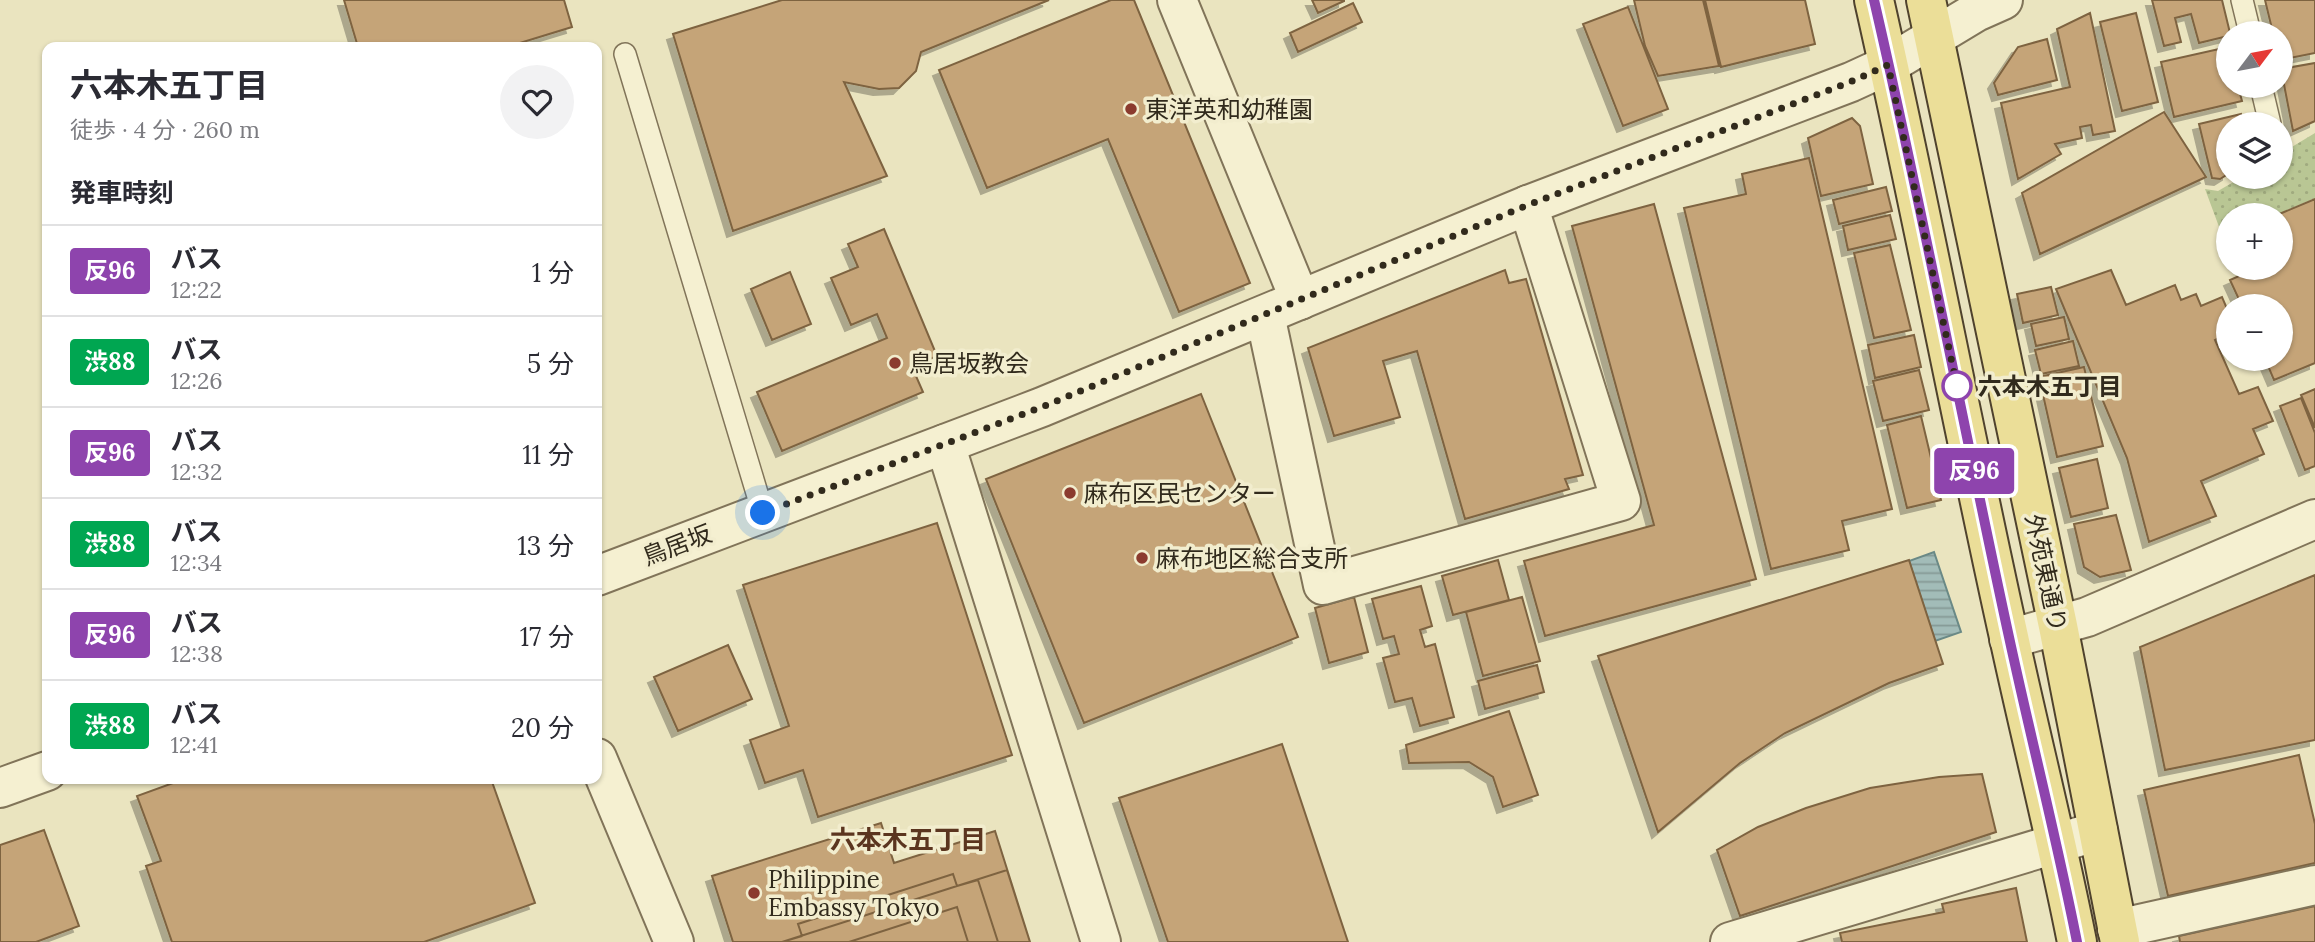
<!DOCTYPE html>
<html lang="ja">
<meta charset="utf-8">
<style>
body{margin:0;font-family:Lora,"Noto Sans JP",serif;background:#f2f2f3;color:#2b2b33;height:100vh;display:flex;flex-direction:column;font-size:26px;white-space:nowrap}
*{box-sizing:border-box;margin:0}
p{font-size:23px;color:#7c7c81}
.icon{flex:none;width:38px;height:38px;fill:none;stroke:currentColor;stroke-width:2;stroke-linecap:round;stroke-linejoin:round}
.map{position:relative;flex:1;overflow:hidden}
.drawer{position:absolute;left:42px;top:42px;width:560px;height:742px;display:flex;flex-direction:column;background:#fff;border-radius:14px;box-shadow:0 2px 5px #0004}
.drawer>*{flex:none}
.badge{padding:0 14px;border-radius:5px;font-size:24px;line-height:46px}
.needle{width:46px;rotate:58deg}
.fabs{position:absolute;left:2216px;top:21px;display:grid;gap:14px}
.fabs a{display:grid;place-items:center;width:77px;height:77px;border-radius:50%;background:#fff;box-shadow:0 2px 5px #0004;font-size:35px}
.you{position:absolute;width:35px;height:35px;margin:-18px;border:5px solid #fff;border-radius:50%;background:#1a73e8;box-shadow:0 0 0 10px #1a73e833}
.map>.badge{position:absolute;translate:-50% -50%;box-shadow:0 0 0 4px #fff}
h2{padding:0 28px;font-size:26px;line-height:63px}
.round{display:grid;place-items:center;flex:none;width:74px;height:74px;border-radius:37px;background:#f2f2f3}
.head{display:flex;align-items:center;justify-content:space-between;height:119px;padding:0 28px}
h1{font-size:33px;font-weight:700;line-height:52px}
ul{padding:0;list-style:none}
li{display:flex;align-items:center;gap:21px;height:91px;padding:0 28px;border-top:2px solid #e1e1e2}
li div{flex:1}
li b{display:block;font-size:26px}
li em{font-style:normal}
li .badge{min-width:77px;font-weight:700;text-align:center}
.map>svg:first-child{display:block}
</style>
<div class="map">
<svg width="2315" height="942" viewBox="0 0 2315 942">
<defs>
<pattern id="park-dots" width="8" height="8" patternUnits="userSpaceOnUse" patternTransform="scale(1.75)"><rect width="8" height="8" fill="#b9c694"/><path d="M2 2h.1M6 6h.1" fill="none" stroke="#a0aa7f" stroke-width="1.8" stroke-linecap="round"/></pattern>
<pattern id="water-rules" width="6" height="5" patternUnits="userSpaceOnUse" patternTransform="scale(1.75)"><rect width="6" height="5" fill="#a2bcb8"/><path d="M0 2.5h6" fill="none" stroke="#859995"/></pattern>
<filter id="shadow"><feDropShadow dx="-6" dy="6" stdDeviation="0" flood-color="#0004"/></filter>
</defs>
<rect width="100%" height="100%" fill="#eae4bf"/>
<path fill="url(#park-dots)" d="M 2315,133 L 2315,198 L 2276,215 L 2228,215 L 2228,251 L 2205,189 L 2218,191 L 2242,177 L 2280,177 L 2280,154 Z"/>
<path fill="url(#water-rules)" stroke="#6a8986" stroke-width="2" d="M 1934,552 L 1961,632 L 1935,641 L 1909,561 Z"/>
<path fill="#c5a478" stroke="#7e6341" stroke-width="2" filter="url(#shadow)" d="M 344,0 L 564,0 L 572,27 L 513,45 L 512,47 L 358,47 Z
M 782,0 L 1049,0 L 921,52 L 916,71 L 899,88 L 879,89 L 844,82 L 887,176 L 733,231 L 673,34 Z
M 1111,0 L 1134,0 L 1250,283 L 1179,312 L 1108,139 L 987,188 L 939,70 Z
M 1312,0 L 1344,0 L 1344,1 L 1318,13 Z
M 1634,0 L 1703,0 L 1719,66 L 1658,76 L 1645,46 Z
M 1705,0 L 1805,0 L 1815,44 L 1721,67 Z
M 2152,0 L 2222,0 L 2230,33 L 2228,33 L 2228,36 L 2199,43 L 2191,14 L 2175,18 L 2181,42 L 2164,46 Z
M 2265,0 L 2315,0 L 2315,53 L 2280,60 L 2280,33 L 2273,33 Z
M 1353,3 L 1362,22 L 1298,52 L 1290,33 Z
M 1628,7 L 1668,109 L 1623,126 L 1583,24 Z
M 2090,13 L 2115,131 L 2093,135 L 2091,125 L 2080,127 L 2082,138 L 2055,144 L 2061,154 L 2018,179 L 2001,103 L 2070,87 L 2057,29 Z
M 2136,13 L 2158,102 L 2122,111 L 2100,22 Z
M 2047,39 L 2057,80 L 1998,95 L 1994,83 L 2018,47 Z
M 2228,47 L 2228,86 L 2238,86 L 2242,101 L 2174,117 L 2161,62 Z
M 2315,63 L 2315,121 L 2293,131 L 2281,69 Z
M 2164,112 L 2206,177 L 2040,254 L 2022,193 Z
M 2241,114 L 2243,124 L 2228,124 L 2228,174 L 2220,179 L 2212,178 L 2199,124 Z
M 1852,118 L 1860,126 L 1873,184 L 1821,196 L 1808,138 Z
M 1809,158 L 1892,509 L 1842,521 L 1849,550 L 1771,569 L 1684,208 L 1746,194 L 1742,174 Z
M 1886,187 L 1892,211 L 1839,224 L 1833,200 Z
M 2315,199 L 2315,363 L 2274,380 L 2265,359 L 2280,359 L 2280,306 L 2242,306 L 2230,280 L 2257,268 L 2280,268 L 2280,215 L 2277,215 Z
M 1654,204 L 1756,579 L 1545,636 L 1524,561 L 1654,525 L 1572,226 Z
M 1890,215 L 1896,239 L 1848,250 L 1843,226 Z
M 884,229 L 937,356 L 912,367 L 923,392 L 782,451 L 757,392 L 887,338 L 877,314 L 851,325 L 831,278 L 858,267 L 848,244 Z
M 1890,245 L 1911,330 L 1874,338 L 1854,253 Z
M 1505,270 L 1509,283 L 1526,279 L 1583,475 L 1565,479 L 1569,489 L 1465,519 L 1417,351 L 1383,361 L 1400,417 L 1334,436 L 1308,348 Z
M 2111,270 L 2126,305 L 2175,285 L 2181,300 L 2196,294 L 2201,306 L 2222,297 L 2228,311 L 2228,334 L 2215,340 L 2239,394 L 2258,387 L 2273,421 L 2253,429 L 2264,454 L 2201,481 L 2216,516 L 2149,542 L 2127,458 L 2056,289 Z
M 790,272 L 811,324 L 772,340 L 751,289 Z
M 2051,287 L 2058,315 L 2023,323 L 2017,294 Z
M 2064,317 L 2069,339 L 2036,346 L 2031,324 Z
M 1914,335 L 1921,367 L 1875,378 L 1868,345 Z
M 2073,341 L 2079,366 L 2041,374 L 2035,350 Z
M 2084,367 L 2103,446 L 2057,457 L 2039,377 Z
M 1919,370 L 1929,410 L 1883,421 L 1873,381 Z
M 2315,389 L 2315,428 L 2301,395 Z
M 1201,394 L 1298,637 L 1084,723 L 986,479 Z
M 2301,398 L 2315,433 L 2315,466 L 2305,470 L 2280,406 Z
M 1921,416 L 1941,500 L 1907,508 L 1887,425 Z
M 2097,459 L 2108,508 L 2071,517 L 2059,468 Z
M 2116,515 L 2131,570 L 2100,577 L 2084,567 L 2074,524 Z
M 937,523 L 1012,755 L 818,817 L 803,770 L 765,783 L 750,740 L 789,726 L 743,585 Z
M 1498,560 L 1509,600 L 1453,615 L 1442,576 Z
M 1909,560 L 1943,664 L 1889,683 L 1785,733 L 1740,763 L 1658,832 L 1598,656 Z
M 2315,575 L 2315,740 L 2165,770 L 2140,647 Z
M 1421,586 L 1432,626 L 1420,630 L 1425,647 L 1435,644 L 1454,717 L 1420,726 L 1412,698 L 1395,702 L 1383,658 L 1399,654 L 1394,636 L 1383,639 L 1372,599 Z
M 1354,597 L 1368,652 L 1329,663 L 1315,608 Z
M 1522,597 L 1540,661 L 1483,676 L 1466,612 Z
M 728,645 L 752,699 L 678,731 L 654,677 Z
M 1537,665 L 1544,692 L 1485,709 L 1478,681 Z
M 1509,711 L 1538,795 L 1503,807 L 1493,777 L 1469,762 L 1409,763 L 1406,745 Z
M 1282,744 L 1348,942 L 1168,942 L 1119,798 Z
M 2299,755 L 2315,824 L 2315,863 L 2168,896 L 2144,790 Z
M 1982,774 L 1996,832 L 1740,916 L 1717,850 L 1758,827 L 1806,808 L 1870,788 L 1939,777 Z
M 184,779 L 491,779 L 535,903 L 424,942 L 172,942 L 146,866 L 161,861 L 137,796 Z
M 881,823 L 894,863 L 995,831 L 1030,942 L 733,942 L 712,876 Z
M 44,830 L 79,926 L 36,942 L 0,942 L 0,845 Z
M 1007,870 L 1030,942 L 782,942 L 802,936 L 798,924 L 953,874 L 957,886 Z
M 978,880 L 998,942 L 782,942 L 957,886 Z
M 2016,888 L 2027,942 L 1842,942 L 1840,933 L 1944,912 L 1942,904 Z
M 2315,906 L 2315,942 L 2180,942 L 2179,936 Z
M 957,907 L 968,942 L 849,942 Z"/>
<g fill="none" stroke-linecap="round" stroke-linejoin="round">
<g stroke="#817459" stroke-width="24">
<path id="service" d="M 2242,0 L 2250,33
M 625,54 L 763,513
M 2261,86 L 2270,124"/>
</g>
<g stroke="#817459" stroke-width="42">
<path id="minor" d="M 1177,0 L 1300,300
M 1888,65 L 1976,12 L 2003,0
M 1265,315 L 1323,585 L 1621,501 L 1528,205
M 945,444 L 1101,942
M 597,758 L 674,942
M 2117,929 L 2315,885
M 1730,942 L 2098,831"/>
</g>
<g stroke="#817459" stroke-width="42">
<path id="tertiary" d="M 597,576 L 1042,407 L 1528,205 L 1851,82 L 1888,65
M 2009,639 L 2087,617 L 2315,519
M 0,788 L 47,771"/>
</g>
<g stroke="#4f422d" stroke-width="42">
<path id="primary" d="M 1874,0 C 1922,212 1962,425 2009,637 C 2031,739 2057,840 2077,942
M 1926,0 L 2058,626 L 2120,942"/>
</g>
<use href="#service" stroke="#f5f0d1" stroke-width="21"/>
<use href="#minor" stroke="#f5f0d1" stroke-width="38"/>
<use href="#tertiary" stroke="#f5f0d1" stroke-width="38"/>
<use href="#primary" stroke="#ebde98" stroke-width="38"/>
</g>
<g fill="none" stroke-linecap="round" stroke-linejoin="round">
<g stroke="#fff" stroke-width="16">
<path id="line" d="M 1874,0 C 1923,211 1963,425 2009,637 C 2031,739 2057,840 2077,942"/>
</g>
<use href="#line" stroke="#8e44ad" stroke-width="10"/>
<path stroke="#312a1c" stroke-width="7" stroke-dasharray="0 12.6" d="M 763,513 L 1042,407 L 1528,205 L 1850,82 L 1888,65 L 1957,386"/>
</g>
<g fill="#8b3b2e" stroke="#f2edce" stroke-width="2.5">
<circle cx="1131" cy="109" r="7"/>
<circle cx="895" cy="363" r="7"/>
<circle cx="1070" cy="493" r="7"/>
<circle cx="1142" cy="558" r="7"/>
<circle cx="754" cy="893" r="7"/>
</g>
<circle fill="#fff" stroke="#8e44ad" stroke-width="3.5" cx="1957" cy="386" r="14"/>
<g text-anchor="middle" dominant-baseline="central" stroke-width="7" stroke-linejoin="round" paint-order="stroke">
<g font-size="24" fill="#312a1c" stroke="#f2edce" text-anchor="start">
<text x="1145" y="109">東洋英和幼稚園</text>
<text x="909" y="363">鳥居坂教会</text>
<text x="1084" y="493">麻布区民センター</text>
<text x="1156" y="558">麻布地区総合支所</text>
<text x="768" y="879">Philippine<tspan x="768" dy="28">Embassy Tokyo</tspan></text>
</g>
<g font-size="24" font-weight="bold" fill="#312a1c" stroke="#f2edce" text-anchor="start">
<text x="1978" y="386">六本木五丁目</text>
</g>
<g font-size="24" fill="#312a1c" stroke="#f2edce">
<text transform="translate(677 545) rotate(-21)">鳥居坂</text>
<text transform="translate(2046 573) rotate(78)">外苑東通り</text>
</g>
<g font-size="26" font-weight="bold" fill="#5b351f" stroke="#f2edce">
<text x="908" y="839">六本木五丁目</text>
</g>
</g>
</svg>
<div class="fabs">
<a><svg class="needle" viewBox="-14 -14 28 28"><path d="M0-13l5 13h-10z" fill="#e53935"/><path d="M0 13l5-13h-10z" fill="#7c7c81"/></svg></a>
<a><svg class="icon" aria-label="layers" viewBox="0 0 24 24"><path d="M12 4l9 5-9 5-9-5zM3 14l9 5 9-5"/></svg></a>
<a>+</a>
<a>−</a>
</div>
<div class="you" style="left:763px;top:513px"></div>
<b class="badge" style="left:1974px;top:471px;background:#8e44ad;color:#fff">反96</b>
<section class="drawer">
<div class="head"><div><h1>六本木五丁目</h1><p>徒歩 · 4 分 · 260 m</p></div><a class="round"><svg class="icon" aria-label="heart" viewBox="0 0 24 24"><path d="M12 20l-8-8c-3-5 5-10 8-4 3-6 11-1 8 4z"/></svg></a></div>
<h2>発車時刻</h2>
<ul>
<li><span class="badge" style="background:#8e44ad;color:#fff">反96</span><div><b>バス</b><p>12:22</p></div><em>1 分</em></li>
<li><span class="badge" style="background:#00a651;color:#fff">渋88</span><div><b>バス</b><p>12:26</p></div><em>5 分</em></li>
<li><span class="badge" style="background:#8e44ad;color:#fff">反96</span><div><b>バス</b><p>12:32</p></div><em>11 分</em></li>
<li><span class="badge" style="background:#00a651;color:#fff">渋88</span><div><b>バス</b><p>12:34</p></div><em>13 分</em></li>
<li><span class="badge" style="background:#8e44ad;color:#fff">反96</span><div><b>バス</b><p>12:38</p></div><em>17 分</em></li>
<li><span class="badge" style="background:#00a651;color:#fff">渋88</span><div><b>バス</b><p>12:41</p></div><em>20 分</em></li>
</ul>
</section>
</div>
